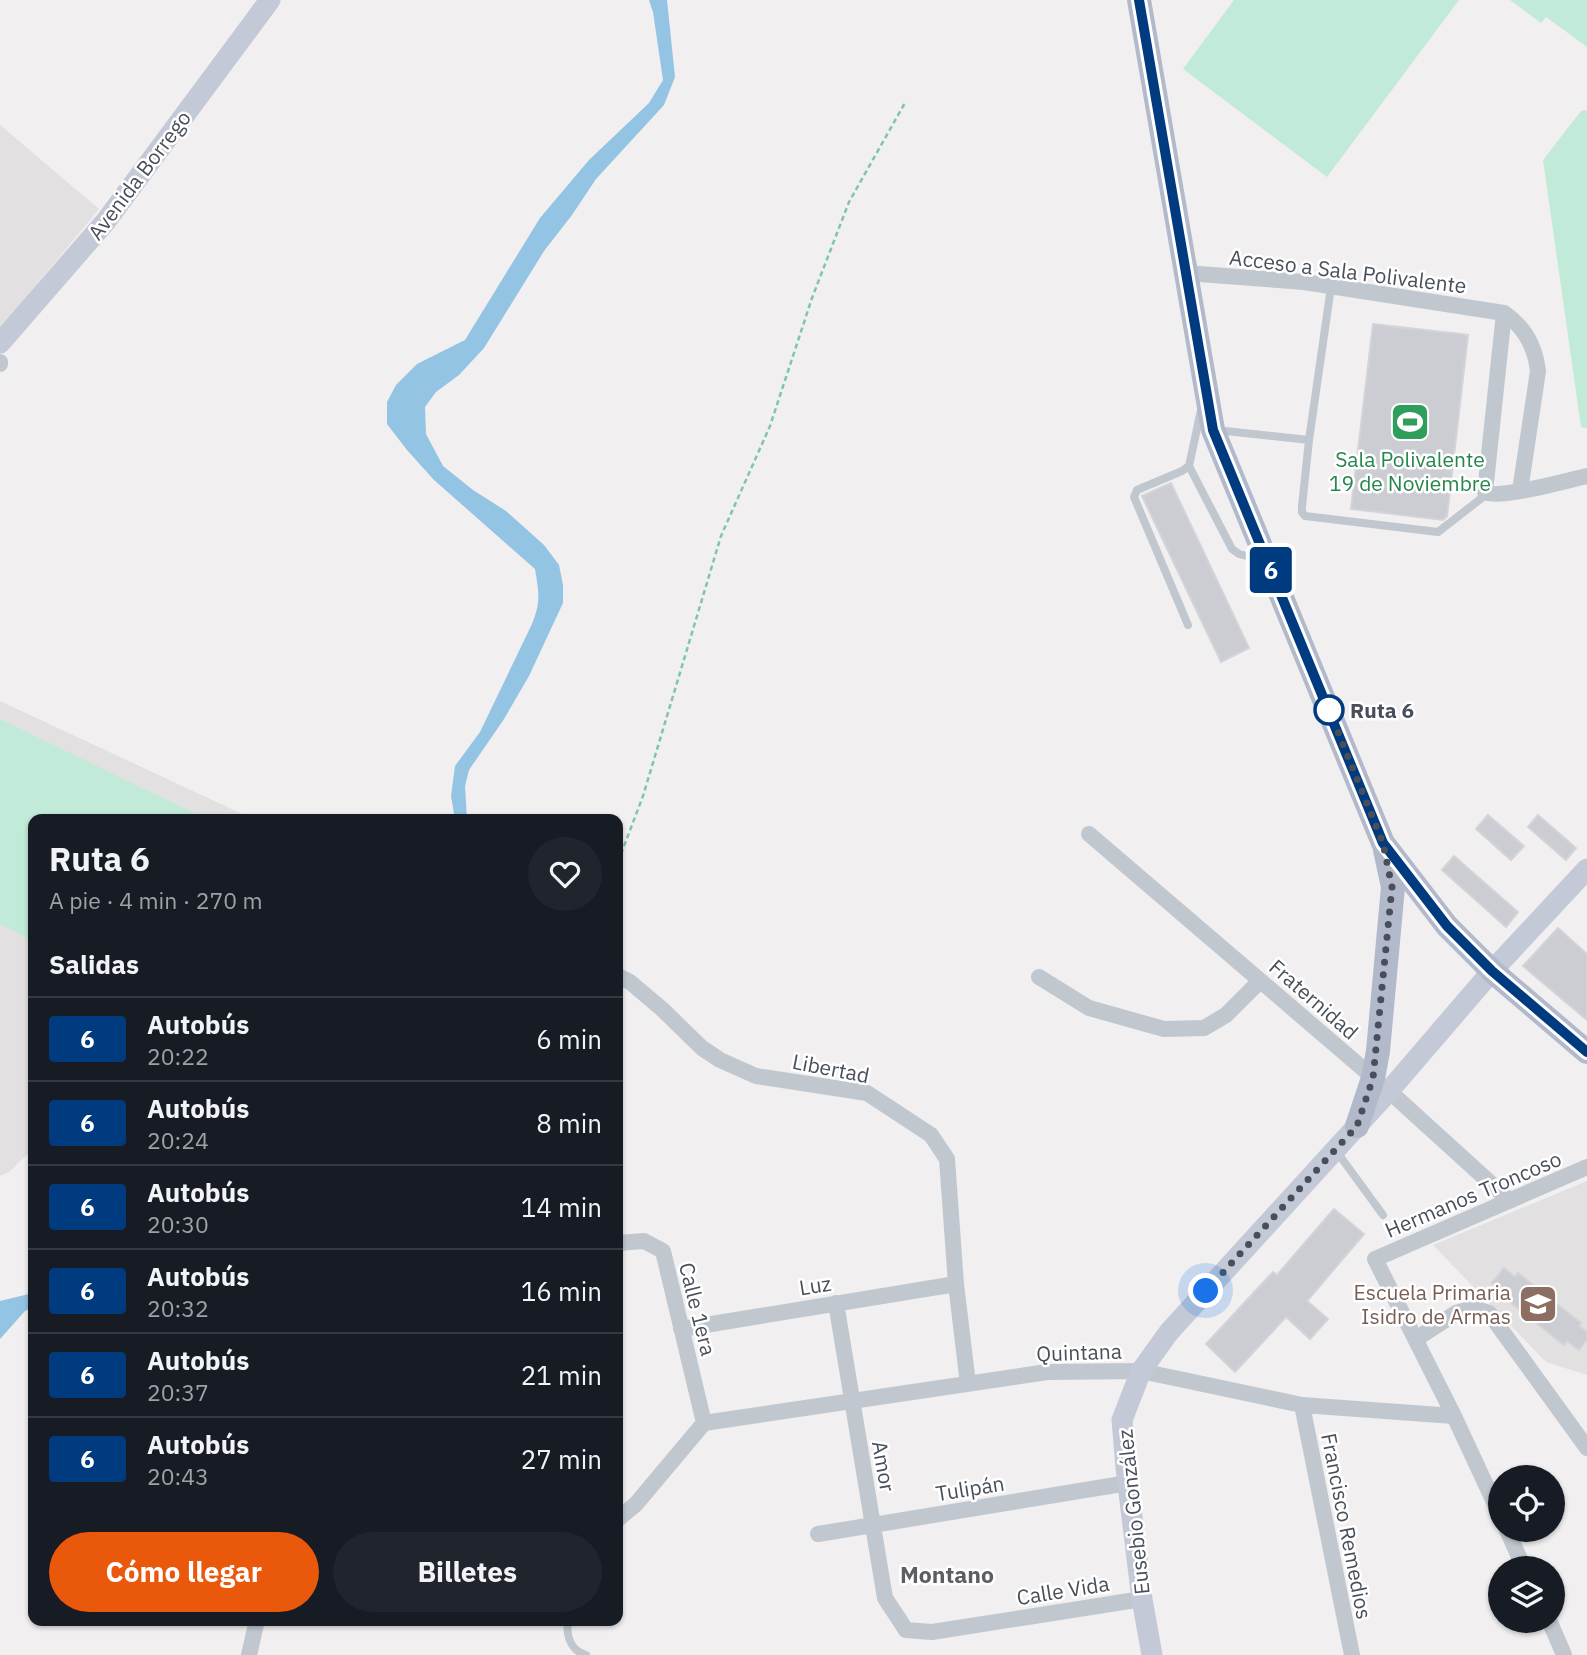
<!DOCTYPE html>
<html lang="es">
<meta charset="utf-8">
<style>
body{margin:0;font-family:"IBM Plex Sans",sans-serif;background:#20242c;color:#f1f3f6;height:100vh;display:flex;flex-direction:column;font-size:26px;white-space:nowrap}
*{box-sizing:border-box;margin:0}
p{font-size:23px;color:#9ea1a6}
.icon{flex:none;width:38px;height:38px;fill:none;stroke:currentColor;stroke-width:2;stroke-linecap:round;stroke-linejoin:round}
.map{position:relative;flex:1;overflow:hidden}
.panel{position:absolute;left:28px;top:814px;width:595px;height:812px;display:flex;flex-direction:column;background:#171b24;border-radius:14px;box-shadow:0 2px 5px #0004}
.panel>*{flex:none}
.badge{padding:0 14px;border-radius:5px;font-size:24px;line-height:46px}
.fabs{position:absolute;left:1488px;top:1465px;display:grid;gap:14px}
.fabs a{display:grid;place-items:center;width:77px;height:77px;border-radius:50%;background:#171b24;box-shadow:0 2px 5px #0004;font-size:35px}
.you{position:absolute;width:35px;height:35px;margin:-18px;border:5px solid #fff;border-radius:50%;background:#1a73e8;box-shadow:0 0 0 10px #1a73e833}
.map>.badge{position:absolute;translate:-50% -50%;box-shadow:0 0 0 4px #fff}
h2{padding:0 21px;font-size:26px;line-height:63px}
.round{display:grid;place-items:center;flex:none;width:74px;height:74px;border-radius:37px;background:#20242c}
.headline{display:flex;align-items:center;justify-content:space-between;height:119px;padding:0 21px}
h1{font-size:33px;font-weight:700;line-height:52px}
.action{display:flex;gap:14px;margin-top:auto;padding:14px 21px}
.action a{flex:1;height:80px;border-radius:42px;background:#ea580c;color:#fff;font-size:28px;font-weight:700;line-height:80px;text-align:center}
.action a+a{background:#20242c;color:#f1f3f6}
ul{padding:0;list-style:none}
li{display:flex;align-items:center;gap:21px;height:84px;padding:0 21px;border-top:2px solid #363941}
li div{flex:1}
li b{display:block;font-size:26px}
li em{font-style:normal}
li .badge{min-width:77px;font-weight:700;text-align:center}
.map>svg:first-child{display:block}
</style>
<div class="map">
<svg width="1587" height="1655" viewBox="0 0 1587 1655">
<rect width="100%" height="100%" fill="#f1efef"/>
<path fill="#e2e0e0" d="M 0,125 L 99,209 L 0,329 Z
M 0,701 L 253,819 L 33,819 L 33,1149 L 9,1172 L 0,1176 Z
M 1587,1181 L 1587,1375 L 1546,1362 L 1433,1245 Z"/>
<path fill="#c2ead9" d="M 1234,0 L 1459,0 L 1327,177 L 1183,69 Z
M 1510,0 L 1587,0 L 1587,47 L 1546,17 L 1541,23 Z
M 1587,110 L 1587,428 L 1581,427 L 1543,160 L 1581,111 Z
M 0,719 L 206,819 L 33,819 L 33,941 L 0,924 Z"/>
<path fill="#93c4e3" d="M 649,0 L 667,0 L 675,77 L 664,105 L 596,179 L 572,215 L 544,251 L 484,348 L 459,375 L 436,392 L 425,407 L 426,434 L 443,466 L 473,490 L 506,511 L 544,545 L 559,565 L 563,585 L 563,603 L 529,676 L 504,719 L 469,770 L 465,786 L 467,819 L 455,819 L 451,796 L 455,766 L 480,732 L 532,624 C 541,602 539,593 535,569 L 434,480 L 407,450 L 387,424 L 387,402 L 396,385 L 417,364 L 465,340 L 540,218 L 589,160 L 649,103 L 663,80 L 653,12 Z
M 33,1293 L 33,1307 L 25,1311 L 0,1339 L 0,1301 Z"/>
<path fill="#cccdd3" stroke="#d3d4da" stroke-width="2" d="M 1373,324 L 1468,335 L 1447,516 L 1443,520 L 1351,509 Z
M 1171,483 L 1249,648 L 1221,662 L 1142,496 Z
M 1488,815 L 1524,846 L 1511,860 L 1476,829 Z
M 1538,815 L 1576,848 L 1566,860 L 1528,827 Z
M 1454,856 L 1518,912 L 1506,927 L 1442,870 Z
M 1558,928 L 1587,954 L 1587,1020 L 1523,966 Z
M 1334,1209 L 1364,1234 L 1307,1301 L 1328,1319 L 1310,1339 L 1286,1317 L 1235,1372 L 1206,1344 L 1273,1272 L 1277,1275 Z
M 1504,1268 L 1515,1277 L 1518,1273 L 1581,1323 L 1579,1326 L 1587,1332 L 1587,1339 L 1579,1350 L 1567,1341 L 1564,1345 L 1501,1295 L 1504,1292 L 1492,1283 Z"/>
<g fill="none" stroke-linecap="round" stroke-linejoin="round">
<path stroke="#7dc5ae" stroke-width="2.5" stroke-dasharray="5 3.5" stroke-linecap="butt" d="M 618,862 L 643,796 L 721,536 L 770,426 L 812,298 L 849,202 L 906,101"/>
<path stroke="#c1c7cf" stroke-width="8" d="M 1216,430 L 1309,440 L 1331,287
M 1309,440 L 1302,506 L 1302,512 L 1305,516 L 1438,532 L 1487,494
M 1189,466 L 1232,549 L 1239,554 L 1261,560
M 1188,625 L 1134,497 L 1137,490 L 1182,471 L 1189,466 L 1201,410
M 1337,1152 L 1383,1215
M 568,1620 C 566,1635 570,1650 586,1655"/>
<path stroke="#c1c7cf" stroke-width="16" d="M 1186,273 L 1304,282 L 1504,313
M 0,362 L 0,364
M 1520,491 L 1538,371 C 1535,346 1525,327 1504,313 L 1485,492 C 1498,500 1568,480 1587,476
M 1089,834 L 1389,1091 L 1509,1200
M 618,976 L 630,982 L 662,1009 L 702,1048 L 720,1060 L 756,1076 L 867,1093 L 931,1135 L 947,1159 L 956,1284 L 968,1384
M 1039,977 L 1089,1008 L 1164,1029 L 1204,1028 L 1226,1015 L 1260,981
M 618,1243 L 644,1241 L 663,1251 L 704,1423
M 836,1303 L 885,1598 L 906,1630 L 932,1632 L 1142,1599
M 681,1329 L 956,1284
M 1416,1339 L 1456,1313 L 1473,1308 L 1489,1313 L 1587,1448
M 1302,1405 L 1352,1655
M 704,1423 L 1047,1372 L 1141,1371 L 1302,1405 L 1454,1416
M 1500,1515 L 1454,1416 L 1375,1259 L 1587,1167
M 618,1519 L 636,1504 L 704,1423
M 1507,1530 L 1524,1568
M 818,1534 L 1128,1483
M 1549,1620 L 1564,1655
M 249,1655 L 257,1620"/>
<path stroke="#c3c9d6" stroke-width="21" d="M 0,343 L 106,221 L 270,0
M 1152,1655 L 1142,1599 L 1126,1468 L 1122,1420 L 1141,1371 L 1169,1332 L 1389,1091 L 1492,971 L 1587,869"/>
<path stroke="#b1b9cb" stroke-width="24" d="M 1139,0 L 1213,430 L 1383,843 L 1447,926 L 1492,971 L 1587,1052
M 1357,1126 L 1373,1078 L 1378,1051 L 1393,887 L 1385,850"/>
</g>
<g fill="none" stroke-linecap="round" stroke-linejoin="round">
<g stroke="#fff" stroke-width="16">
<path id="line" d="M 1139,0 L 1213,430 L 1383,843 L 1447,926 L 1492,971 L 1587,1052"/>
</g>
<use href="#line" stroke="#003b80" stroke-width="10"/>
<path stroke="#494f5a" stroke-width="7" stroke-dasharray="0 12.6" d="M 1206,1291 L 1357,1126 L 1373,1078 L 1392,887 L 1383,843 L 1329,710"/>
</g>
<defs>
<g id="stadium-square" transform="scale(2.0125)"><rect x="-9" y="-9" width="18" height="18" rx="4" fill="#2e9e5b" stroke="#fff"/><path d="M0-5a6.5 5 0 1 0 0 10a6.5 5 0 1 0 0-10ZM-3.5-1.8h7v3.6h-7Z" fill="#fff"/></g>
<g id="school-square" transform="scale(2.0125)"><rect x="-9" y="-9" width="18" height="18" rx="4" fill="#8d6e63" stroke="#fff"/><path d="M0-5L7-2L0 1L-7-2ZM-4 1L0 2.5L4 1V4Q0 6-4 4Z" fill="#fff"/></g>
</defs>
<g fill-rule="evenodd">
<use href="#stadium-square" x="1410" y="422"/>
<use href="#school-square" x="1538" y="1304"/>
</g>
<circle fill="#fff" stroke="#003b80" stroke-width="3.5" cx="1329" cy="710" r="14"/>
<g text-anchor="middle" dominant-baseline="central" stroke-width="5" stroke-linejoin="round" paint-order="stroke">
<g font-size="21" fill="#494f5a" stroke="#fff">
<text transform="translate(139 175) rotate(-53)">Avenida Borrego</text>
<text transform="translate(1348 271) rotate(7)">Acceso a Sala Polivalente</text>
<text transform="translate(1314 999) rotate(41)">Fraternidad</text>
<text transform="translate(831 1068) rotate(11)">Libertad</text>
<text transform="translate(1473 1194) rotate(-23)">Hermanos Troncoso</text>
<text transform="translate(815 1285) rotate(-9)">Luz</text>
<text transform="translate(698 1309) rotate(76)">Calle 1era</text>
<text transform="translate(1079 1352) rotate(-2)">Quintana</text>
<text transform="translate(884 1466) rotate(80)">Amor</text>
<text transform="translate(970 1488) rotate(-9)">Tulipán</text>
<text transform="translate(1133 1512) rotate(-96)">Eusebio González</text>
<text transform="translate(1347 1526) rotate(79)">Francisco Remedios</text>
<text transform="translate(1063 1590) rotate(-9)">Calle Vida</text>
</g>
<g font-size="21" fill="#27864d" stroke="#fff">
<text x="1410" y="459">Sala Polivalente<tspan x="1410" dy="24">19 de Noviembre</tspan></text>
</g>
<g font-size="21" font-weight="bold" fill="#494f5a" stroke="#fff" text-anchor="start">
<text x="1350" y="710">Ruta 6</text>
</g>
<g font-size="21" fill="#785e54" stroke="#fff" text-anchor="end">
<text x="1511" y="1292">Escuela Primaria<tspan x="1511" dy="24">Isidro de Armas</tspan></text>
</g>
<g font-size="23" font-weight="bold" fill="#5c5e63" stroke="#fff">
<text x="947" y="1574">Montano</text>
</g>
</g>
</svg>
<div class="fabs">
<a><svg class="icon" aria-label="locate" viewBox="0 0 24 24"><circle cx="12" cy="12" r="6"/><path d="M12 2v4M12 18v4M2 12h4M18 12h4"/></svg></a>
<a><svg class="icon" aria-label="layers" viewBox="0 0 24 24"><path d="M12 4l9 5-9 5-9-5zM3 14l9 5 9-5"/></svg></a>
</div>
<div class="you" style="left:1206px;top:1291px"></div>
<b class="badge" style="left:1271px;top:570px;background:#003b80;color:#fff">6</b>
<section class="panel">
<div class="headline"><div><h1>Ruta 6</h1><p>A pie · 4 min · 270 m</p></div><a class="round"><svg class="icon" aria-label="heart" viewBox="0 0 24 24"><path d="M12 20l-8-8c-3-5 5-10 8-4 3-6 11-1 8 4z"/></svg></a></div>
<h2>Salidas</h2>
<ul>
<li><span class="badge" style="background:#003b80;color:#fff">6</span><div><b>Autobús</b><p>20:22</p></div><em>6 min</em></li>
<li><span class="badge" style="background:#003b80;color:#fff">6</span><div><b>Autobús</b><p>20:24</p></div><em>8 min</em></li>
<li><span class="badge" style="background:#003b80;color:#fff">6</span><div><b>Autobús</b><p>20:30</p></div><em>14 min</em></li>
<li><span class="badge" style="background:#003b80;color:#fff">6</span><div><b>Autobús</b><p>20:32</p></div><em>16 min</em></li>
<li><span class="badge" style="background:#003b80;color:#fff">6</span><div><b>Autobús</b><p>20:37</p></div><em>21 min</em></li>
<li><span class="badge" style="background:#003b80;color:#fff">6</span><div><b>Autobús</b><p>20:43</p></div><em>27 min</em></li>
</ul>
<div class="action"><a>Cómo llegar</a><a>Billetes</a></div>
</section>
</div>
